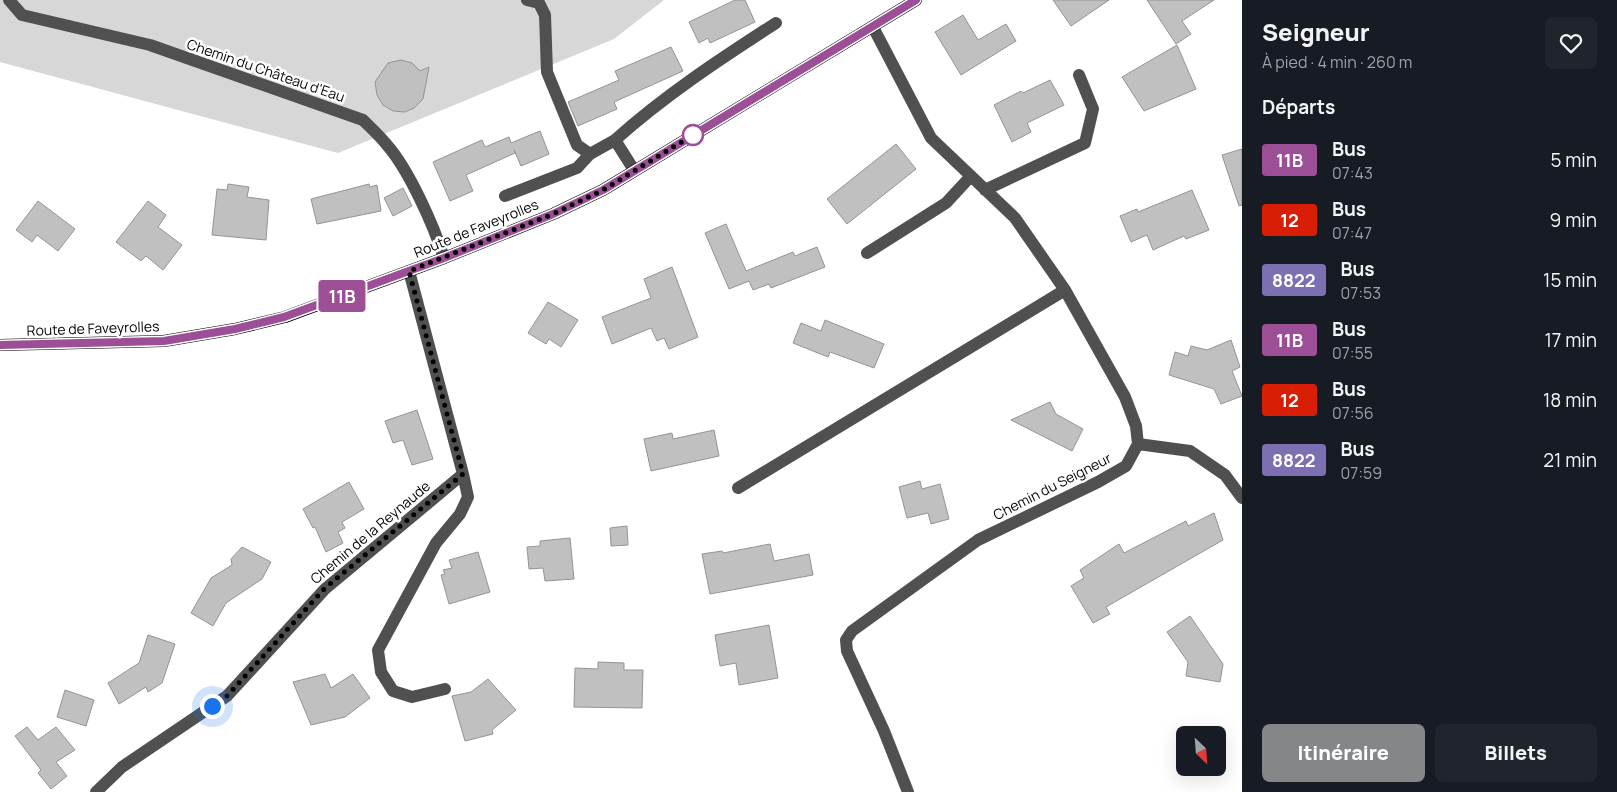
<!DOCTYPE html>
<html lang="fr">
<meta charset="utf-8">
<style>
body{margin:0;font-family:Manrope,sans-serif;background:#20242c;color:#f1f3f6;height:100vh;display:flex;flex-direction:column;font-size:19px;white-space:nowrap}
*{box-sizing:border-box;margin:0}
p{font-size:16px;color:#9ea1a6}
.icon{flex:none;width:28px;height:28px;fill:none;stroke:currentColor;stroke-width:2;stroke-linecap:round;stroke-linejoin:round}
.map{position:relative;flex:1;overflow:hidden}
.side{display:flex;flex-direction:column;background:#171b24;width:375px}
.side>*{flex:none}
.badge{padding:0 10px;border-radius:4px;font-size:18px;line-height:32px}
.needle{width:32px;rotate:155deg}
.controls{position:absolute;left:1176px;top:726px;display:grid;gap:10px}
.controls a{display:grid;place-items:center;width:50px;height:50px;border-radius:8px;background:#171b24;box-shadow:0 5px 20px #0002;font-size:25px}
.you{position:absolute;width:25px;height:25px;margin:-12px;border:4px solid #fff;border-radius:50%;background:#1a73e8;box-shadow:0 0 0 8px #1a73e833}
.map>.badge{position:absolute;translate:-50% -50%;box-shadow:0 0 0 2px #fff}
h2{padding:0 20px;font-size:19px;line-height:45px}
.round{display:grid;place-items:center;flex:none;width:52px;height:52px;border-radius:8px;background:#20242c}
.overview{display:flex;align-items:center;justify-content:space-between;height:85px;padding:0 20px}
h1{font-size:24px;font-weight:800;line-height:38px}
.button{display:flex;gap:10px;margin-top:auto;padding:10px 20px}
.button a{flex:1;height:58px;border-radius:8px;background:#858687;color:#fff;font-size:20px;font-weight:800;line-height:58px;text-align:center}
.button a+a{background:#20242c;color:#f1f3f6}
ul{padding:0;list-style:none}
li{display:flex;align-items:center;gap:15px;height:60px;padding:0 20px}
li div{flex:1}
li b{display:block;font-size:19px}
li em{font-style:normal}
li .badge{min-width:55px;font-weight:700;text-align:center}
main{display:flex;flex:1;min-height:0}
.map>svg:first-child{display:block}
</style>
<main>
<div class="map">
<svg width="1242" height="792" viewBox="0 0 1242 792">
<rect width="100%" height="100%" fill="#fff"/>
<path fill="#d7d7d7" d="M 0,0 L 664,0 L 614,39 L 338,153 L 0,62 Z"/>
<path fill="#c0c0c0" stroke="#949494" d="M 735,0 L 745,0 L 755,22 L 710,43 L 708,38 L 699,43 L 689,22 Z
M 1053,0 L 1109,0 L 1071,26 Z
M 1147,0 L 1214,0 L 1182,21 L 1191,34 L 1176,44 Z
M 963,15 L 978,40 L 1006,24 L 1016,41 L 961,75 L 935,32 Z
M 1177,45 L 1196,89 L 1144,111 L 1122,77 Z
M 671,47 L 683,71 L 614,102 L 617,109 L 578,126 L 568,102 L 619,80 L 615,71 Z
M 401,60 L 412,63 L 420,71 L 429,67 L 423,99 L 414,108 L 405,112 L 393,111 L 383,105 L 377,95 L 375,82 L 388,63 Z
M 1050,80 L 1064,105 L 1027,123 L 1031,132 L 1012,142 L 994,105 L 1021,91 L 1023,93 Z
M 540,131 L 549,154 L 521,166 L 514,150 L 515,153 L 466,175 L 473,191 L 450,201 L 433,162 L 482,140 L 485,147 L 509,137 L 511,143 Z
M 896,144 L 916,169 L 847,224 L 827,199 Z
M 1242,149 L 1242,205 L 1239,206 L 1222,155 Z
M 228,184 L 249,187 L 247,197 L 269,200 L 266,240 L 212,235 L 217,189 L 227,190 Z
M 369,184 L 370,187 L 377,185 L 381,211 L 317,224 L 311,199 Z
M 403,188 L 412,206 L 393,216 L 384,198 Z
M 1192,190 L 1209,230 L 1186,239 L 1184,236 L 1153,250 L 1147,235 L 1131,242 L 1120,216 L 1137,209 L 1138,212 Z
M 38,201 L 75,229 L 58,251 L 37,235 L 32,242 L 16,230 Z
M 148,201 L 166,215 L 158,227 L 182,245 L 163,270 L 146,256 L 141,261 L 116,242 Z
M 726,224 L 746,271 L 793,252 L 795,256 L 817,247 L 825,267 L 771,288 L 769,284 L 753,290 L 749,281 L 729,289 L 705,233 Z
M 672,267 L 698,337 L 669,349 L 664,338 L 657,341 L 651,328 L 612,344 L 602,317 L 651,298 L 644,279 Z
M 548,302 L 578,320 L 561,347 L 549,339 L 546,344 L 528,333 Z
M 825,320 L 884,344 L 874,368 L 830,352 L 828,357 L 793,343 L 801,323 L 821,331 Z
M 1231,340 L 1240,367 L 1232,371 L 1242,396 L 1221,404 L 1214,389 L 1169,375 L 1175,352 L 1188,356 L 1191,346 L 1207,350 Z
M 1050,402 L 1056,414 L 1083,429 L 1072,451 L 1011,420 Z
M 417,410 L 433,459 L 412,465 L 403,440 L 393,443 L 385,421 Z
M 714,430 L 719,456 L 651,471 L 644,439 L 672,433 L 673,439 Z
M 920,481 L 922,489 L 940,484 L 949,519 L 931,524 L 928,513 L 907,518 L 899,487 Z
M 349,482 L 364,509 L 342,522 L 345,528 L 338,532 L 343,543 L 326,552 L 315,527 L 313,528 L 303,509 Z
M 1214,513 L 1223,540 L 1106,607 L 1110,614 L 1093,623 L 1071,586 L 1084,578 L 1080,570 L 1119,544 L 1124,553 L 1186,521 L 1188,526 Z
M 627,526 L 628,545 L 611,546 L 610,528 Z
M 570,538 L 574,579 L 545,581 L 543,568 L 529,569 L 527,547 L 540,546 L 540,541 Z
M 770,544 L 774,561 L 809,554 L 813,575 L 710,594 L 702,554 L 722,551 L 723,553 Z
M 242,547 L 271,562 L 262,579 L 226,603 L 213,626 L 191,613 L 211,578 L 232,565 L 231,559 Z
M 478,552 L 490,592 L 449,604 L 441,575 L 445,574 L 443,570 L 452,568 L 449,560 Z
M 1190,616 L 1223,664 L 1220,682 L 1186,676 L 1188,662 L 1167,632 Z
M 769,625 L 778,678 L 739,685 L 736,663 L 720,666 L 715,635 Z
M 148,635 L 175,644 L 162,683 L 148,692 L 146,687 L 119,704 L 108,683 L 139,663 Z
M 598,662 L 624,663 L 624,670 L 643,670 L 642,708 L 574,707 L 575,668 L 598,669 Z
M 325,674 L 331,688 L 353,674 L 370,698 L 345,717 L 311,725 L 293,682 Z
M 488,679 L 516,710 L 492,730 L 493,734 L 465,741 L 452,696 L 471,692 Z
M 65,690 L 94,700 L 86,726 L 57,717 Z
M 27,727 L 38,740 L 56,727 L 75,750 L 56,762 L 67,776 L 51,789 L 38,773 L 41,770 L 15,736 Z"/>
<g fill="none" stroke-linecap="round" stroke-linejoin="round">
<path stroke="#505050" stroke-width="12" d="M 9,0 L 22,15 L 150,45 L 363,120 C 371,128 380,136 387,145 C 409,170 434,226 444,258
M 527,0 L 539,3 L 545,15 L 547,72 L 577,145 L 590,154 L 615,140 L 634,170
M 873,27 L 931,138 L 1015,218 L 1065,290 L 1125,397 L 1136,426 L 1138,444 L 1126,466 L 1098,482 L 978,540 L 852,631 L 846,640 L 847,651 L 884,731 L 908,792
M 615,140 C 664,96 720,59 776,23
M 985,190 L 1085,143 L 1093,109 L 1079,75
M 505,196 L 577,168 L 590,154
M 867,253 L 946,203 L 971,176
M 1138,444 L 1190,451 L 1225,475 L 1242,498
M 738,488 L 1065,290
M 445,689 L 412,697 L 393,691 L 381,672 L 378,650 L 436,543 L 460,514 L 468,497 L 463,474
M 96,792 L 122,767 L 227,696 L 325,589 L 463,474 L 409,271"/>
<path stroke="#000" stroke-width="12" d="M 0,345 L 164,341 L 235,329 L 285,317 L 444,258 L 553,214 L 603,190 L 916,0"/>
</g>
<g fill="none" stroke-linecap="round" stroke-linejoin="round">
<g stroke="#fff" stroke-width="11">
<path id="line" d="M 0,345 L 164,341 L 235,329 L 284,317 L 444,258 L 553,214 L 603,190 L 916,0"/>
</g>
<use href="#line" stroke="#9c4e96" stroke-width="8"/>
<path stroke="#000" stroke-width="5" stroke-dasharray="0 9" d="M 212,706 L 227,696 L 325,588 L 463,474 L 409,271 L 553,214 L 603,190 L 693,135"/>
</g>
<circle fill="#fff" stroke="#9c4e96" stroke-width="2.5" cx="693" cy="135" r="10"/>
<g text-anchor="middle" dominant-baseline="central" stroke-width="5" stroke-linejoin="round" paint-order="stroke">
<g font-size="14" fill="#000" stroke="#fff">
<text transform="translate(266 70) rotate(19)">Chemin du Château d'Eau</text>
<text transform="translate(476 228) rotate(-22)">Route de Faveyrolles</text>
<text transform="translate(93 328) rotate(-2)">Route de Faveyrolles</text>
<text transform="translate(1052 486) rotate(-27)">Chemin du Seigneur</text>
<text transform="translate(370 532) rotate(-40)">Chemin de la Reynaude</text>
</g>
</g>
</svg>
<div class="controls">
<a><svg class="needle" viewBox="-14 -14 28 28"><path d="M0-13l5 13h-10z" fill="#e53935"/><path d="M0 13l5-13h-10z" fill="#9ea1a6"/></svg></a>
</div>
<div class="you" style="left:212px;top:706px"></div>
<b class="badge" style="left:342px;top:296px;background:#9c4e96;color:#fff">11B</b>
</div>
<section class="side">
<div class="overview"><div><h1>Seigneur</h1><p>À pied · 4 min · 260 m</p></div><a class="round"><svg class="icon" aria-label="heart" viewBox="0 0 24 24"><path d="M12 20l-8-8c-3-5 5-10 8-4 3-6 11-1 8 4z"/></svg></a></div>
<h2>Départs</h2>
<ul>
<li><span class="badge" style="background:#9c4e96;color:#fff">11B</span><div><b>Bus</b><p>07:43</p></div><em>5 min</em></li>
<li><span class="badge" style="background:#d81e05;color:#fff">12</span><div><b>Bus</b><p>07:47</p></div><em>9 min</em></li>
<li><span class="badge" style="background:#7c6fb2;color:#fff">8822</span><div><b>Bus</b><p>07:53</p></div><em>15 min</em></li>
<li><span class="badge" style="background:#9c4e96;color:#fff">11B</span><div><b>Bus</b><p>07:55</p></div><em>17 min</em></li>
<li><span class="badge" style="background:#d81e05;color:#fff">12</span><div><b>Bus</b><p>07:56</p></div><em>18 min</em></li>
<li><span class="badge" style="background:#7c6fb2;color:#fff">8822</span><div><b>Bus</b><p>07:59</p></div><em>21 min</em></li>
</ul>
<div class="button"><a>Itinéraire</a><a>Billets</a></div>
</section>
</main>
